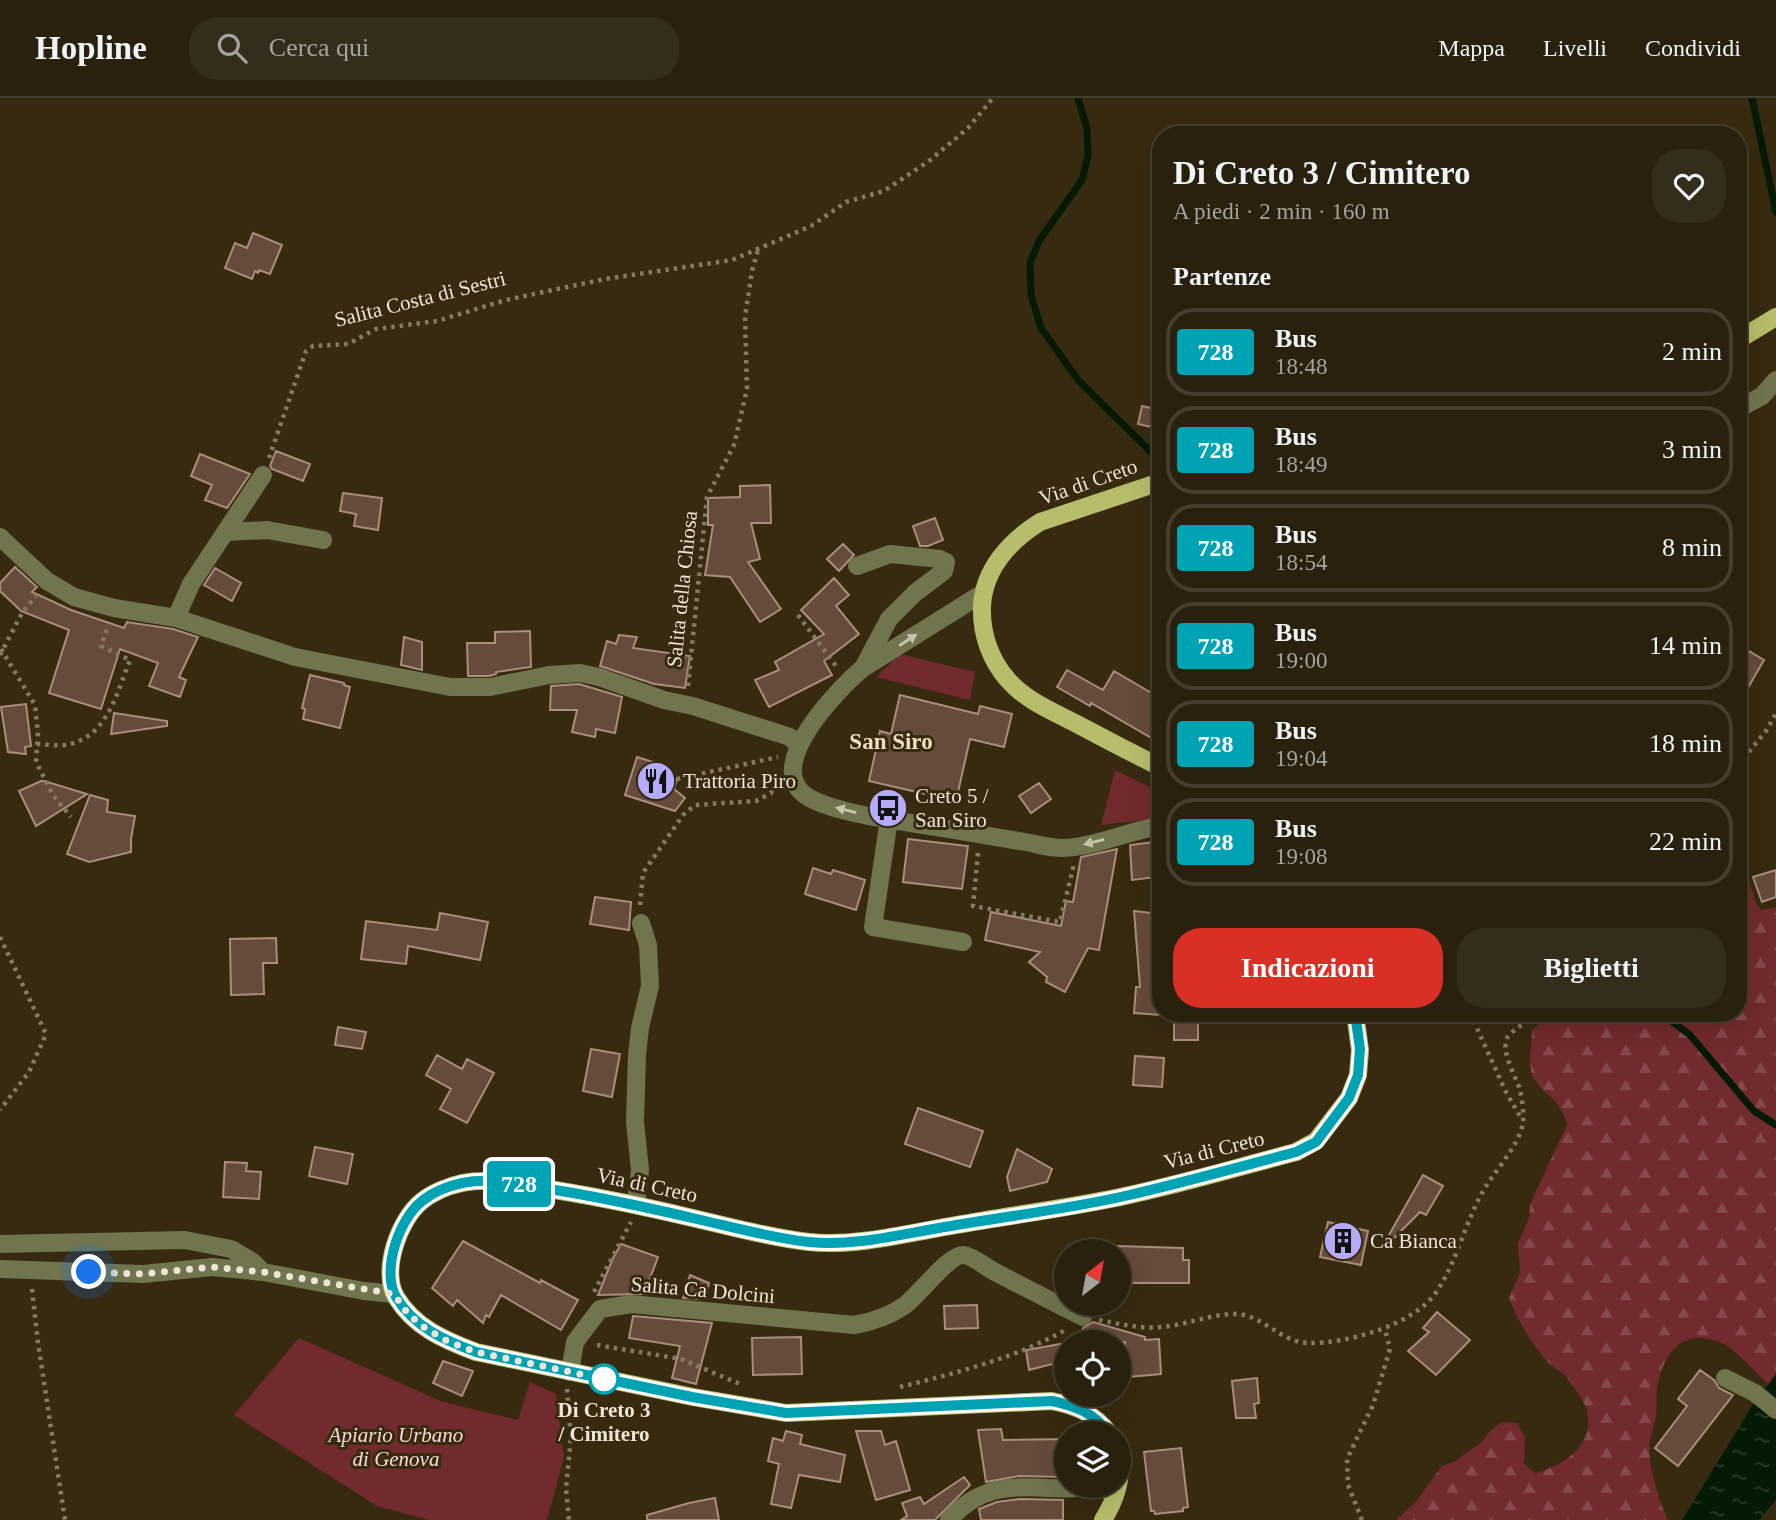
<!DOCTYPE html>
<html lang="it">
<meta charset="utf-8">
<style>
body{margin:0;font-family:Georgia,serif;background:#352d1b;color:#f1f3f6;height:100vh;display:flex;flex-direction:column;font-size:26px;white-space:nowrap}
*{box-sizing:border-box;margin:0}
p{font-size:23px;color:#a5a39d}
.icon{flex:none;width:38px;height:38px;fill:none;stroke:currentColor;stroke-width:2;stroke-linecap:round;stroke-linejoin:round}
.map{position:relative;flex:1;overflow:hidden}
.sheet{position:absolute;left:1152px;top:28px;width:595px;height:896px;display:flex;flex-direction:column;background:#29200d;border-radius:28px;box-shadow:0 7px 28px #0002,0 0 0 2px #453e2e}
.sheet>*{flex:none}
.badge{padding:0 14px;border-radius:5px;font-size:24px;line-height:46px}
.needle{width:46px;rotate:31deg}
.buttons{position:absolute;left:1054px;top:1141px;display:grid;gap:14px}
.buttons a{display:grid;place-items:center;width:77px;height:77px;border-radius:50%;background:#29200d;box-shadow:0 7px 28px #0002,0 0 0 2px #453e2e;font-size:35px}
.you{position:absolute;width:35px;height:35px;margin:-18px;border:5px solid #fff;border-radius:50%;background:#1a73e8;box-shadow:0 0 0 10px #1a73e833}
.map>.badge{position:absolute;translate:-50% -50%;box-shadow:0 0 0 4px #fff}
h2{padding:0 21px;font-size:26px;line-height:63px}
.round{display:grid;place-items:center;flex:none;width:74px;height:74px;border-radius:28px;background:#352d1b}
.head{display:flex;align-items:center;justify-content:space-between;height:119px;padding:0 21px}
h1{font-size:33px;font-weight:600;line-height:52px}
.cta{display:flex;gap:14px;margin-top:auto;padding:14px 21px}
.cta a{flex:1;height:80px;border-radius:28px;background:#d93025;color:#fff;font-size:28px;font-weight:600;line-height:80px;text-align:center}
.cta a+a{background:#352d1b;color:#f1f3f6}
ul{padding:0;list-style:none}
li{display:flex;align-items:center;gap:21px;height:88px;margin:0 14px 10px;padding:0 7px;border:4px solid #453e2e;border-radius:28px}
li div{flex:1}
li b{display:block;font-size:26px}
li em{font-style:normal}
li .badge{min-width:77px;font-weight:700;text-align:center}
header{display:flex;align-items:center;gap:42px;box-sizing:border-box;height:98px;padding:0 35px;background:#29200d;border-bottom:2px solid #453e2e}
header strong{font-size:33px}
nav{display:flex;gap:38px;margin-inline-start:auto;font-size:24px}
.search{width:490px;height:63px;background:#352d1b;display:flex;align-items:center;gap:18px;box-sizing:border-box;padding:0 24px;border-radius:28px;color:#a5a39d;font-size:26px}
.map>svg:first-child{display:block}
</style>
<header>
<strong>Hopline</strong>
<div class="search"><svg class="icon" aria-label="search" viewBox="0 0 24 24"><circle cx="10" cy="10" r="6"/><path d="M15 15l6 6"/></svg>Cerca qui</div>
<nav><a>Mappa</a><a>Livelli</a><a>Condividi</a></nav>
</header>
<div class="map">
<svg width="1776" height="1422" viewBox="0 0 1776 1422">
<defs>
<pattern id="forest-firs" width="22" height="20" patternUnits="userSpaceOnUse" patternTransform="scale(1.75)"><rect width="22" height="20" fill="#712a2d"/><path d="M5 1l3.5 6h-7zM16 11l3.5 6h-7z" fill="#86494b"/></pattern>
<pattern id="water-ripples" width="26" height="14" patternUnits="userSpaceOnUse" patternTransform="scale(1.75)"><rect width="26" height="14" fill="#051a05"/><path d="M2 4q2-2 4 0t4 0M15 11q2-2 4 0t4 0" fill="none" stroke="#2a3b29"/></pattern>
</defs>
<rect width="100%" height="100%" fill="#372a11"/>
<path fill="url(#forest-firs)" d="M 1738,768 L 1745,771 L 1756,805 L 1761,812 L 1776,809 L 1776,1276 L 1768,1286 C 1756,1275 1737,1253 1724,1246 C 1683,1228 1664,1253 1657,1290 C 1656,1299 1657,1308 1656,1317 C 1655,1326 1651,1335 1650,1344 C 1647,1364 1659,1404 1668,1422 L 1396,1422 L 1416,1404 L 1441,1369 L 1455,1363 L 1482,1344 L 1490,1333 L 1502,1324 L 1517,1325 L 1525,1338 L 1524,1366 L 1535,1375 C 1562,1368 1592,1350 1588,1318 C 1587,1305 1575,1292 1568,1281 C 1561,1272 1550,1268 1544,1260 C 1530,1242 1517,1221 1509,1200 L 1520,1174 L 1518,1145 L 1529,1120 L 1530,1106 L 1567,1027 C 1560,1000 1548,1001 1535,982 C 1526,969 1532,947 1532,932 L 1554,915 L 1738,915 Z"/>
<path fill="#712a2d" d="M 900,556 L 975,574 L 970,602 L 876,579 Z
M 1115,672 L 1160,694 L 1160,720 L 1101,727 Z
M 299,1240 L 443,1304 L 518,1322 L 530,1284 L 556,1296 L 564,1359 L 547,1422 L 429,1422 L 377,1408 L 234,1317 Z"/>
<path fill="url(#water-ripples)" d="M 1776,1276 L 1776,1402 L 1759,1422 L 1682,1422 L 1752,1308 Z"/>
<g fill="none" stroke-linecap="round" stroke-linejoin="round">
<path stroke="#051a05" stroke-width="7" d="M 1078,0 L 1087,30 L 1088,58 L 1082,82 L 1039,143 L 1030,165 L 1031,197 L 1041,230 L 1078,282 L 1160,363
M 1752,0 L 1776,114
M 1661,915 L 1690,937 L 1754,1013 L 1776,1027"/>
</g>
<path fill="#654b3c" stroke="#aa8d7c" stroke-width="2" d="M 253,135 L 282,147 L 270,176 L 259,172 L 258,175 L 255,173 L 252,181 L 225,170 L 235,145 L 247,150 Z
M 1142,308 L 1160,312 L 1160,331 L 1138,326 Z
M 276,353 L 310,366 L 303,383 L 272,371 L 270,368 Z
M 200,356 L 250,376 L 227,410 L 205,402 L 212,387 L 191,378 Z
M 770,387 L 771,425 L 751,425 L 760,461 L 748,464 L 781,511 L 760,524 L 730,479 L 705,477 L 713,427 L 708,427 L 708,400 L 740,399 L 740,388 Z
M 343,395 L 382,400 L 378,432 L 354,428 L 356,416 L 340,413 Z
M 935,420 L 943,442 L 928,448 L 920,448 L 913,428 Z
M 843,446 L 854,457 L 839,473 L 827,461 Z
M 15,469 L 37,489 L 32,494 L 71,512 L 124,530 L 127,524 L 173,531 L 198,539 L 179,579 L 186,582 L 180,599 L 149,588 L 158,565 L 120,551 L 101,611 L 49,595 L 69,532 L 21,513 L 0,493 L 0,485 Z
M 215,470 L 241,485 L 232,503 L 204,487 Z
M 834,480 L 849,497 L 836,508 L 859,536 L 824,563 L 832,577 L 769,609 L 755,582 L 779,572 L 775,564 L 824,536 L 801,512 Z
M 530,533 L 531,569 L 496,574 L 496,576 L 489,578 L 468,578 L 467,545 L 495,545 L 495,534 Z
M 619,537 L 637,539 L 633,550 L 690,558 L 685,590 L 654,586 L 600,568 L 607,543 L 616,546 Z
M 404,539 L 422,544 L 422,572 L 401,567 Z
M 1749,553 L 1764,562 L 1738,607 L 1738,571 Z
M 1067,572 L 1103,592 L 1114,573 L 1160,600 L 1160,645 L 1091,605 L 1090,608 L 1057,589 Z
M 310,577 L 344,585 L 344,587 L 350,589 L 340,630 L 303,621 L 305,611 L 302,610 Z
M 579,586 L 622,599 L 615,635 L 596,631 L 595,639 L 572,634 L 577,612 L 550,612 L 551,588 Z
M 900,597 L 978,616 L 980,608 L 1012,616 L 1004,649 L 970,641 L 956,703 L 869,683 L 880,633 L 891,636 Z
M 26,606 L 31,648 L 25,649 L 26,656 L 8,654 L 1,609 Z
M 114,615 L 167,623 L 167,628 L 111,636 Z
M 637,659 L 659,666 L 657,674 L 677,681 L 674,691 L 685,700 L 675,713 L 625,697 Z
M 41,683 L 44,683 L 87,696 L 36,728 L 19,693 Z
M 1039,685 L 1051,701 L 1031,715 L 1019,698 Z
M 90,697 L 108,702 L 107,714 L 135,718 L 131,741 L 131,754 L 89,764 L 67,756 Z
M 908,741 L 968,748 L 962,791 L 903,784 Z
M 1153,744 L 1159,770 L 1155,771 L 1157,779 L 1132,782 L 1130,747 Z
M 1117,751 L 1099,852 L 1088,850 L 1065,894 L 1046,884 L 1047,879 L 1029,864 L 1040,854 L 985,842 L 991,814 L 1061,828 L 1066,803 L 1073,804 L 1081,759 Z
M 813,770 L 831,776 L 833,772 L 865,782 L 856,812 L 805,796 Z
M 1776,772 L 1776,799 L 1762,804 L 1753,779 Z
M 595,799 L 631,804 L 629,832 L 590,826 Z
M 1134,813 L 1160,816 L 1160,917 L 1134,915 L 1136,889 L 1140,889 Z
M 440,815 L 488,824 L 480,862 L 408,848 L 406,866 L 361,861 L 366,823 L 437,832 Z
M 276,840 L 277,865 L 263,865 L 264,896 L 231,897 L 230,841 Z
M 1174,917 L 1198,917 L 1198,942 L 1174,942 Z
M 338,929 L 366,934 L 362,951 L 335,947 Z
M 591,951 L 620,956 L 612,999 L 583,993 Z
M 437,957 L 462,971 L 467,961 L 494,975 L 467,1025 L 440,1011 L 451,991 L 426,977 Z
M 1135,958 L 1164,960 L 1162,989 L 1133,987 Z
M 918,1010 L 983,1033 L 970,1069 L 905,1046 Z
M 315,1049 L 353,1056 L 347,1086 L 309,1078 Z
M 1017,1051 L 1052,1071 L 1047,1084 L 1010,1093 L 1007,1079 Z
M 225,1064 L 247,1065 L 246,1073 L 261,1074 L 259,1101 L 223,1099 Z
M 1423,1077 L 1443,1088 L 1426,1117 L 1420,1114 L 1393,1141 L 1389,1137 Z
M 1328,1124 L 1368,1133 L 1361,1167 L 1320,1159 Z
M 463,1143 L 540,1185 L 541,1182 L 578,1202 L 561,1232 L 501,1197 L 489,1219 L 486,1217 L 483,1225 L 457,1202 L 453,1208 L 432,1190 Z
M 621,1146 L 658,1159 L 644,1196 L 598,1197 L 613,1160 Z
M 1118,1148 L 1183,1150 L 1183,1162 L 1189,1162 L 1189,1185 L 1118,1185 Z
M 690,1177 L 709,1185 L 705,1201 L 683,1200 Z
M 977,1207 L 978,1230 L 945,1231 L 944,1208 Z
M 1437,1214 L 1470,1242 L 1436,1277 L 1408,1253 L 1429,1234 L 1423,1230 Z
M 633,1218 L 712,1225 L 696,1286 L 672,1280 L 680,1248 L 629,1240 Z
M 1093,1224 L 1145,1239 L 1145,1242 L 1159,1241 L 1161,1276 L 1128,1279 L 1125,1244 L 1081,1244 L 1083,1230 Z
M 801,1239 L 802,1276 L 753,1277 L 752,1240 Z
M 1066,1245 L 1066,1266 L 1056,1265 L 1029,1272 L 1026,1252 Z
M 443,1263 L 473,1273 L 462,1298 L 433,1285 Z
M 1700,1272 L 1714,1282 L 1719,1290 L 1733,1297 L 1678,1368 L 1655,1350 L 1687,1308 L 1678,1301 Z
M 1257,1280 L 1259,1305 L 1254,1306 L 1256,1320 L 1236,1320 L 1232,1283 Z
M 1001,1331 L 1003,1342 L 1066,1341 L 1064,1379 L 1019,1378 L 986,1384 L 978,1332 Z
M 786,1333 L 802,1337 L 800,1346 L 845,1357 L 840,1384 L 799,1377 L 791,1410 L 771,1406 L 779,1366 L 768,1363 L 773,1340 L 783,1343 Z
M 856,1333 L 881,1333 L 885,1347 L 896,1343 L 910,1392 L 876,1402 Z
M 1181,1350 L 1188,1409 L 1183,1410 L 1183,1413 L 1155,1416 L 1154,1413 L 1151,1413 L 1144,1354 Z
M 964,1379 L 970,1387 L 935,1422 L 901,1422 L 907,1418 L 902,1405 L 920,1399 L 924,1406 Z
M 715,1400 L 719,1422 L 647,1422 L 647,1417 L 689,1405 Z
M 1020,1401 L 1063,1402 L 1063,1422 L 981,1422 L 979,1411 L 997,1404 Z"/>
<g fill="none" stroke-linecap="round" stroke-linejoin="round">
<path stroke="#857a65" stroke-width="4.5" stroke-dasharray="3.5 5" stroke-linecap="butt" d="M 269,360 L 306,253 L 313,248 L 348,246 L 376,231 L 437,223 L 506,202 L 605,181 L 732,162 L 811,128 L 846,104 L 884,93 L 929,63 L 968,30 L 993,0
M 798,517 L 836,568
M 1,551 L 35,607 L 38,635 L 36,664 L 53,697 L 71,719
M 0,557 L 22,515 L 36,498
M 688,588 L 707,399 L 734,347 L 747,291 L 745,219 L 752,173 L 758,152
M 37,646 C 47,646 60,649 70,646 C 108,637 117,594 130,562 L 101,548 L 108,528
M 1738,667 L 1766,633 L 1776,616
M 677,681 L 778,659
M 978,755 L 973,808 L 1060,824 L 1074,766
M 640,807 L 643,775 L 683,717 L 695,707 L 756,703 L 771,695 L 775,684
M 0,839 L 46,936 L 29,974 L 0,1012
M 1470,915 L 1506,994 L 1521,1020
M 32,1191 L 38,1245 L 65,1422
M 594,1194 L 631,1124
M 1099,1222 C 1120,1226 1140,1231 1162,1229 C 1186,1227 1210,1216 1235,1216 C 1262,1216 1280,1244 1308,1245 C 1346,1246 1415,1227 1437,1193 C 1457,1163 1464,1128 1481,1097 C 1492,1075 1520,1048 1523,1024 C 1524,1015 1522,1000 1520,992 C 1516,978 1498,950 1509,937 C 1517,929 1530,922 1539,915
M 597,1247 L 681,1261 L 740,1286
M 900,1289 C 956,1275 1016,1260 1067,1231
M 567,1291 L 571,1339 L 566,1391 L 569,1422
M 1362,1422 L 1348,1387 L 1347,1361 L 1373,1307 L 1390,1251 L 1385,1231"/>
<path stroke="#71754e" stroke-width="18" d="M 1738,311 L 1762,298 L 1776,282
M 227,434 L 267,432 L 323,442
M 0,439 L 47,483 L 74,499 L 114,510 L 176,520 L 295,559 L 450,589 L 490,589 L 549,577 L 580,575 L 599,579 L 664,602 L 693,608 L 790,639 L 799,648
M 857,468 L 890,456 L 940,461 L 946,464 L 944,473 L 915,495 L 889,521 L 863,570
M 983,495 L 863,570 C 839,590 760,670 808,699 C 836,716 902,723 936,729 C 966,734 995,739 1025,744 C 1037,746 1050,750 1062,750 C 1095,749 1128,733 1160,728
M 176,520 L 191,486 L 263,377
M 889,721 L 873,829 L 963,844
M 636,1106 L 640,1072 L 635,1024 L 637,957 L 640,930 L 650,888 L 648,847 L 641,825
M 0,1146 L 185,1142 L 231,1151 L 253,1164 L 263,1174
M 0,1171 L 143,1176 L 212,1169 L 263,1174 L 364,1193 L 394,1196
M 570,1274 L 575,1244 L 600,1211 L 631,1206 L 854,1227 C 872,1224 889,1218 904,1208 C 919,1197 950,1155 964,1157 C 975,1159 986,1170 997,1175 C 1025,1190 1054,1204 1083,1219
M 1725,1280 L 1755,1295 L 1776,1312
M 949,1422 C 977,1390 1007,1387 1049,1390 C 1062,1390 1074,1392 1086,1388"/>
<path stroke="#b7bd6a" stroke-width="18" d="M 1738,242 L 1776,219
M 1160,384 L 1040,424 C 1010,443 984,471 982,508 C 981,535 990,562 1008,582 C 1025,602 1052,613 1075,625 C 1103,640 1132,655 1160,669
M 1109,1335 C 1094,1315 1076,1308 1052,1303 L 786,1315 L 693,1299 L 476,1254 C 444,1242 414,1229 396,1199 C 381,1172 399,1121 422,1103 C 432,1095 448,1088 462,1085 C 492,1079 524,1087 555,1092 C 604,1100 652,1110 701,1122 C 736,1130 772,1140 809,1144 C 855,1149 910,1135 956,1127 C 1012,1117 1069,1110 1125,1098 C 1182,1086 1239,1069 1296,1054 L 1316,1043 L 1349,1000 L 1358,977 L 1360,952 L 1355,915
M 1103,1422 C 1116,1401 1124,1379 1118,1354"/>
</g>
<defs><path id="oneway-solid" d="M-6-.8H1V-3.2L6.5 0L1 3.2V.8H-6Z" transform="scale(1.75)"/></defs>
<g fill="#c8c3ad">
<use href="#oneway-solid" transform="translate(908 542) rotate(-33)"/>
<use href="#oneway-solid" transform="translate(846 712) rotate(-166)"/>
<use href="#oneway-solid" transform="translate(1094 744) rotate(166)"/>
</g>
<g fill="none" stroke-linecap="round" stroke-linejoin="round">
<g stroke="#fff" stroke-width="16">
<path id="line" d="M 1109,1335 C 1094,1315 1076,1308 1052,1303 L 786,1315 L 692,1299 L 476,1254 C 444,1242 414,1229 396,1199 C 381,1173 399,1121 422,1103 C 432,1095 448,1088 462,1085 C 491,1079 520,1086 549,1091 C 600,1099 650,1110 701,1122 C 736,1130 772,1140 809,1144 C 855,1149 905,1135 951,1128 C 1008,1118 1068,1111 1125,1098 C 1182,1085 1239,1069 1296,1054 L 1316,1044 L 1349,1000 L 1358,977 L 1360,951 L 1355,915"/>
</g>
<use href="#line" stroke="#00a3b4" stroke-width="10"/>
<path stroke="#ede5d6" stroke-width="7" stroke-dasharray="0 12.6" d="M 89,1174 L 143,1176 L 212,1169 L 263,1174 L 394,1196 L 408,1216 L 425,1230 L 447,1243 L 476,1254 L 604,1281"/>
</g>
<defs>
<g id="restaurant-disc" transform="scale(2.0125)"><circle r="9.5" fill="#b4acf9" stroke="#372a11"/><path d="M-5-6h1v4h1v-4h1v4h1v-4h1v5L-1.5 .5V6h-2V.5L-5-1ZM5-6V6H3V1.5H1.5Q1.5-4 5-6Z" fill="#111"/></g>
<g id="bus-disc" transform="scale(2.0125)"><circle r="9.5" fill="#b4acf9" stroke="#372a11"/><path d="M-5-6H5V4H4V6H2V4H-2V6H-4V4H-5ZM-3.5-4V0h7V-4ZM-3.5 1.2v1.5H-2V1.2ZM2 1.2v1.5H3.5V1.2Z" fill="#111"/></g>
<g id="building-disc" transform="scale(2.0125)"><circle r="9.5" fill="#b4acf9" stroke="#372a11"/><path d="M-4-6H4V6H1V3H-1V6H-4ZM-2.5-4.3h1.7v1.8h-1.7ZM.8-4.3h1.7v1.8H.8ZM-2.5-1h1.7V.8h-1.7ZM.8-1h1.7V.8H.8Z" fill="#111"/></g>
</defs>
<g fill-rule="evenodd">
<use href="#restaurant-disc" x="656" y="683"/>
<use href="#bus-disc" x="888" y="710"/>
<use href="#building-disc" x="1343" y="1143"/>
</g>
<circle fill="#fff" stroke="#00a3b4" stroke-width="3.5" cx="604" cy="1281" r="14"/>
<g text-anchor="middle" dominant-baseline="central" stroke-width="6" stroke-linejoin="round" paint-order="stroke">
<g font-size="21" fill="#ede5d6" stroke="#372a11">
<text transform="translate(420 201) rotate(-14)">Salita Costa di Sestri</text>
<text transform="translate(1088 384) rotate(-19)">Via di Creto</text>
<text transform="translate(682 491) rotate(-84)">Salita della Chiosa</text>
<text transform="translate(1214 1052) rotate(-14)">Via di Creto</text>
<text transform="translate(647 1087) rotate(12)">Via di Creto</text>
<text transform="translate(703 1192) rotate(5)">Salita Ca Dolcini</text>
</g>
<g font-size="21" fill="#ede5d6" stroke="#372a11" text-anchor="start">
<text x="683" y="683">Trattoria Piro</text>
<text x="915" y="698">Creto 5 /<tspan x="915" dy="24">San Siro</tspan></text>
<text x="1370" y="1143">Ca Bianca</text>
</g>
<g font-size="21" font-weight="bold" fill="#ede5d6" stroke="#372a11">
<text x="604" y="1312">Di Creto 3<tspan x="604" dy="24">/ Cimitero</tspan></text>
</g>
<g font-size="21" font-style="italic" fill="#f6dad9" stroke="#372a11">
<text x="396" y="1337">Apiario Urbano<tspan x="396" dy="24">di Genova</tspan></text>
</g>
<g font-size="23" font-weight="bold" fill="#eeddc0" stroke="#372a11">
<text x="891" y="643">San Siro</text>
</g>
</g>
</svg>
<div class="buttons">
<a><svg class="needle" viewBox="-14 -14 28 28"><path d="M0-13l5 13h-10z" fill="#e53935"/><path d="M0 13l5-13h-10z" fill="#a5a39d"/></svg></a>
<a><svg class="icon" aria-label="locate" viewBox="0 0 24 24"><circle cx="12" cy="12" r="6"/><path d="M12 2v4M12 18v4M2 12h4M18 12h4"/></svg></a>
<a><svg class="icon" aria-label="layers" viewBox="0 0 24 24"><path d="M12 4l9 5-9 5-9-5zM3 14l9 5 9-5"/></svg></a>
</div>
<div class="you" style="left:89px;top:1174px"></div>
<b class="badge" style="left:519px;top:1086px;background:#00a3b4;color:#fff">728</b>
<section class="sheet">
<div class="head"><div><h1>Di Creto 3 / Cimitero</h1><p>A piedi · 2 min · 160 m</p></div><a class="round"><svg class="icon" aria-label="heart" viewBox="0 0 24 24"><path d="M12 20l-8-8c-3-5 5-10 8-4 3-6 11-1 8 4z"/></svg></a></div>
<h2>Partenze</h2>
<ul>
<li><span class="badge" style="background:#00a3b4;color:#fff">728</span><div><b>Bus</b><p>18:48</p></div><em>2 min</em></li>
<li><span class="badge" style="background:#00a3b4;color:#fff">728</span><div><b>Bus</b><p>18:49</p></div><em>3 min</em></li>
<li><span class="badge" style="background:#00a3b4;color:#fff">728</span><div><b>Bus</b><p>18:54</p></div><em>8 min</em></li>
<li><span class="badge" style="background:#00a3b4;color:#fff">728</span><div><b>Bus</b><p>19:00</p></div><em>14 min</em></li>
<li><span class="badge" style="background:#00a3b4;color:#fff">728</span><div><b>Bus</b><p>19:04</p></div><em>18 min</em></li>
<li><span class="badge" style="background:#00a3b4;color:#fff">728</span><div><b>Bus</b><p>19:08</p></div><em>22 min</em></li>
</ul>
<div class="cta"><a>Indicazioni</a><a>Biglietti</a></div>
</section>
</div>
